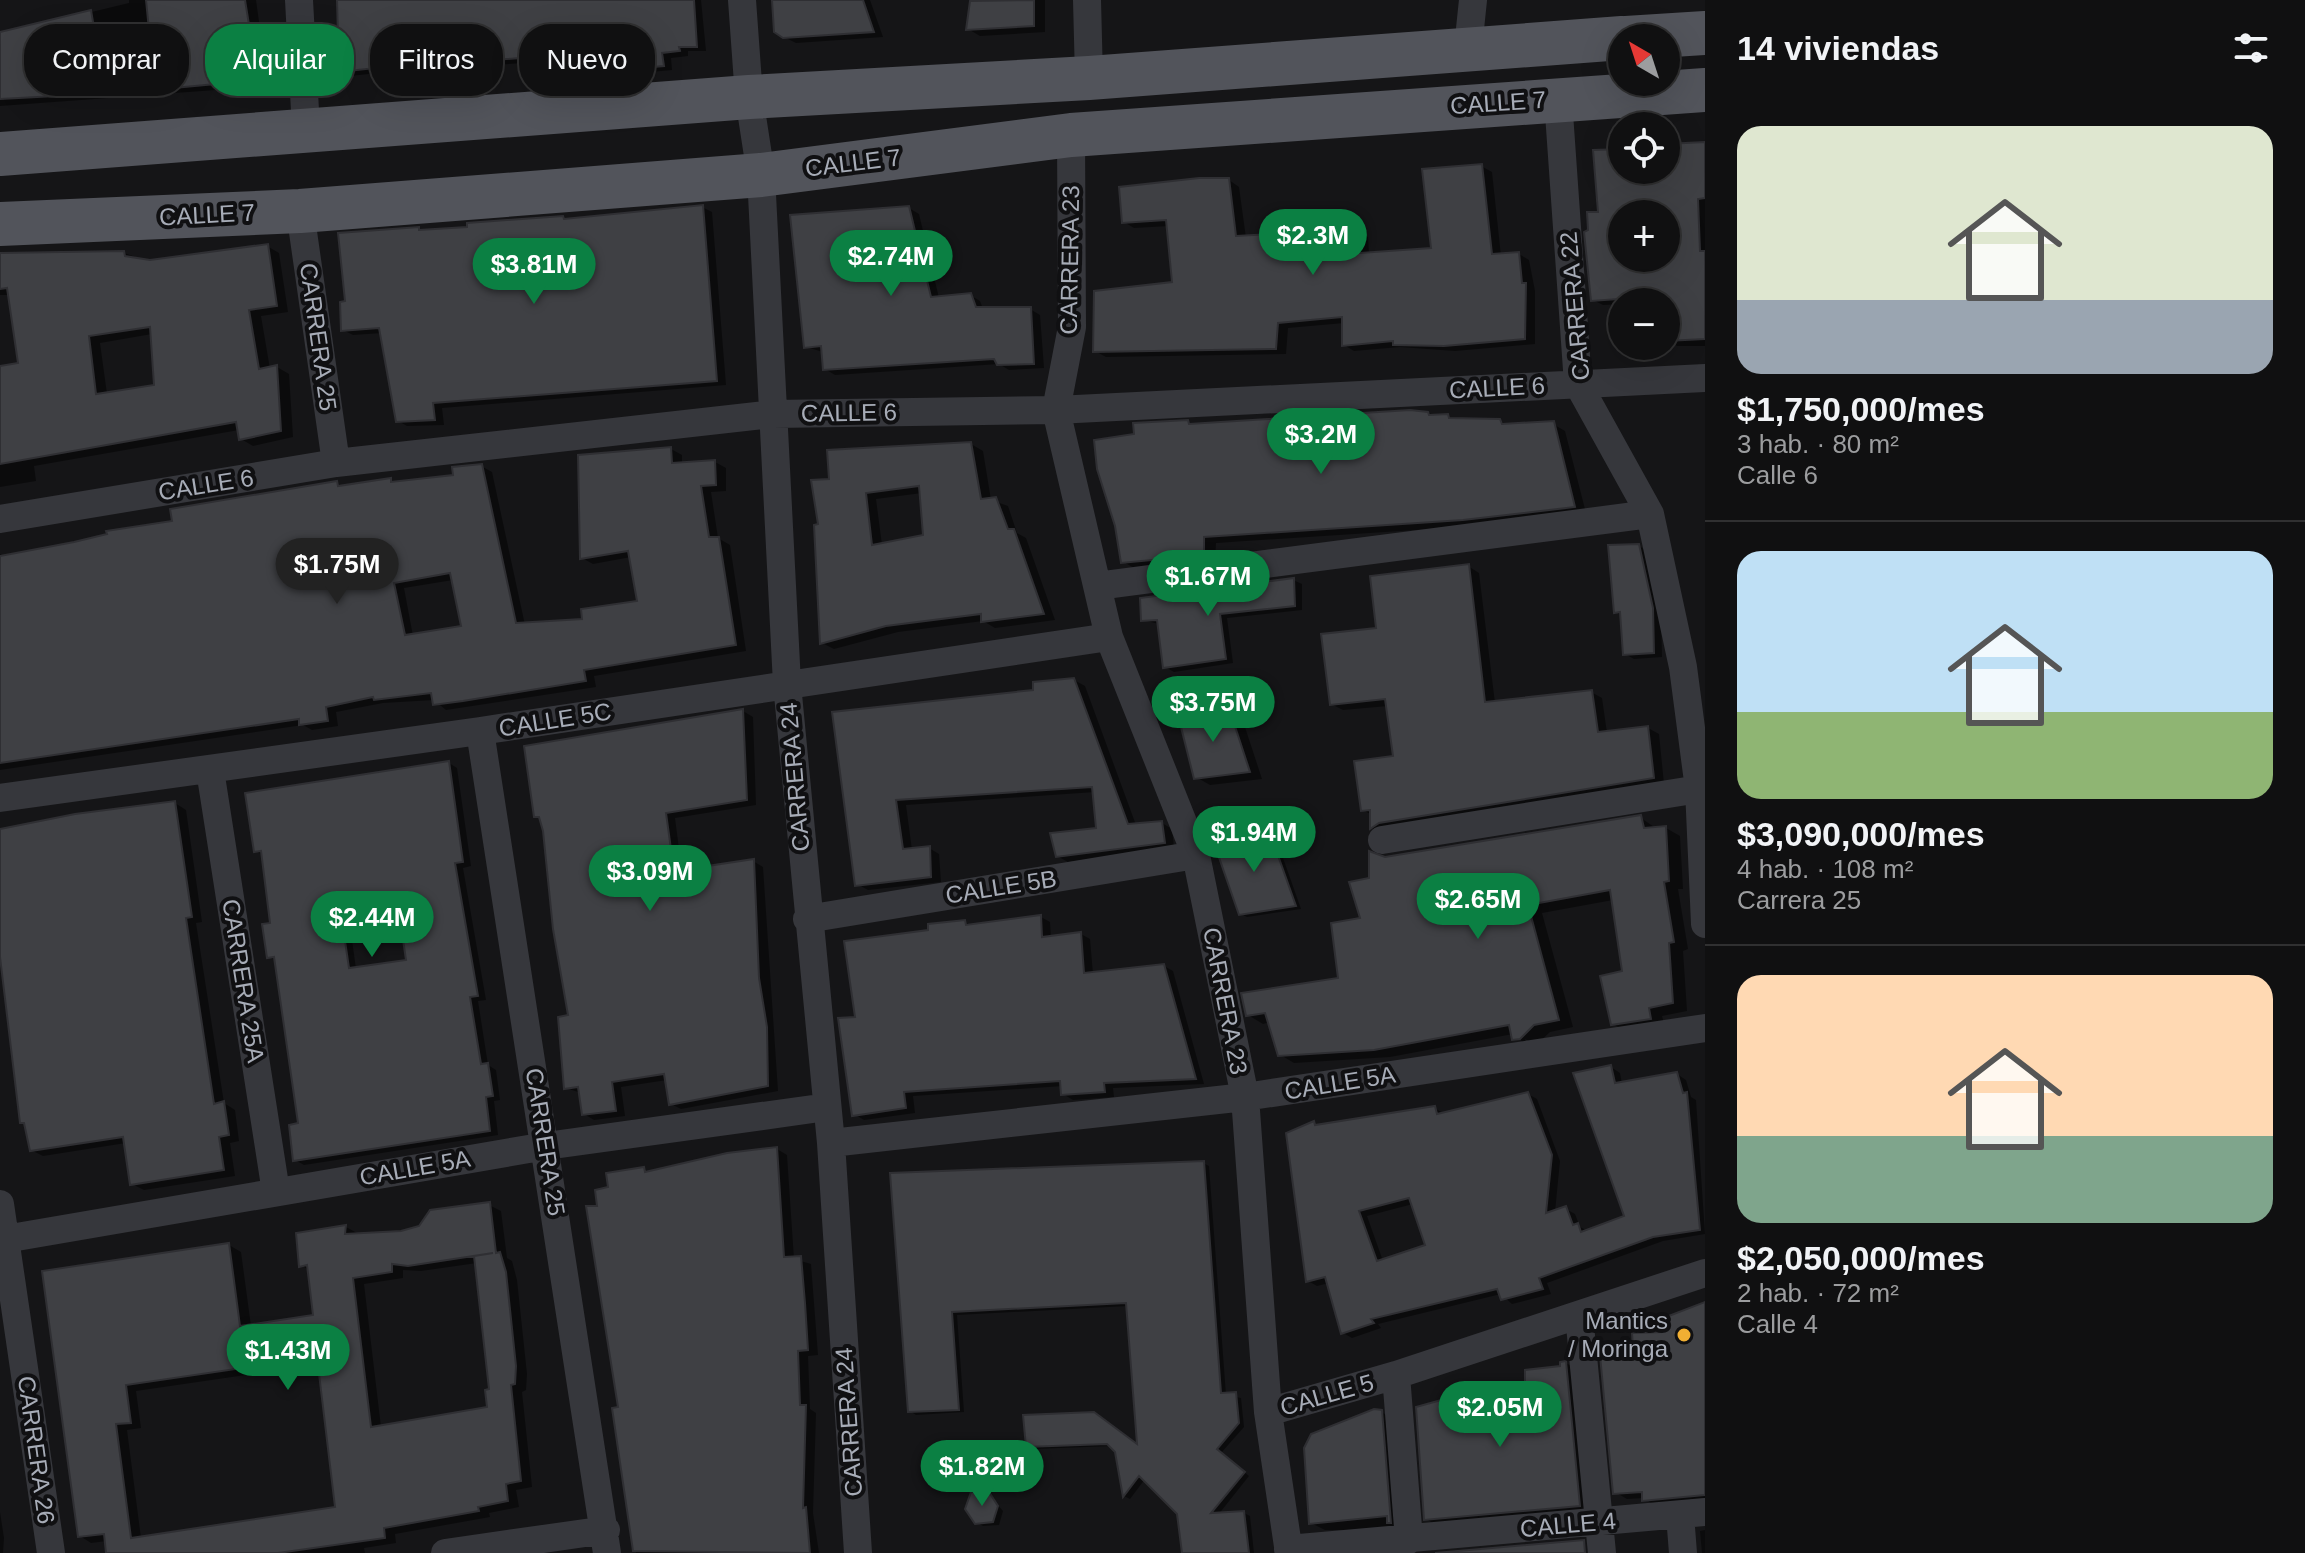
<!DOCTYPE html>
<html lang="es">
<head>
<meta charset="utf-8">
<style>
	:root { --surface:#101011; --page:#19191a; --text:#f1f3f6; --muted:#9c9d9f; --line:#303031; --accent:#0b8043 }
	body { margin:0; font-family:Helvetica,sans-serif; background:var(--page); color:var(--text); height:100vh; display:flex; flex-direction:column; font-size:30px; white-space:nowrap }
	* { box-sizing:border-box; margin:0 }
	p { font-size:26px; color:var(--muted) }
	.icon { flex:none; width:44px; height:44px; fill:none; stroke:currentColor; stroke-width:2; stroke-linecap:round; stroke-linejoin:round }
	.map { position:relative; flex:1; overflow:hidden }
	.sheet { display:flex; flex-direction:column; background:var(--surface); width:600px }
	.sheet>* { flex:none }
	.top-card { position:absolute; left:24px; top:24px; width:760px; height:72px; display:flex; gap:16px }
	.needle { width:52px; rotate:321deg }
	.fabs { position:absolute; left:1608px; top:24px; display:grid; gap:16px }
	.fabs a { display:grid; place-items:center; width:72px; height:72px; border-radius:50%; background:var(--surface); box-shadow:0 8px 32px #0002,0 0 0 2px var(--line); font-size:40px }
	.price { position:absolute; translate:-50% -68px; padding:0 18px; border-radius:28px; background:var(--accent); color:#fff; font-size:26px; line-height:52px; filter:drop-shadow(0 2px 4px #0008) }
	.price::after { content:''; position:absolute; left:50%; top:48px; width:24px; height:18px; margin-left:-12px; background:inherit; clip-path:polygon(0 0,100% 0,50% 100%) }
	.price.active { background:#222; color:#fff }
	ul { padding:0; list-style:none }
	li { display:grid; align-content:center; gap:16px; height:424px; padding:0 32px }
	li+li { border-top:2px solid var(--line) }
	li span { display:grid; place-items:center; height:248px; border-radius:24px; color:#555 }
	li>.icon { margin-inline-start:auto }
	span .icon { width:144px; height:144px; fill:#fffc; stroke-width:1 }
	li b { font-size:34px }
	h2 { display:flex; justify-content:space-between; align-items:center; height:96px; padding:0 32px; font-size:34px }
	.chip { padding:0 28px; border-radius:32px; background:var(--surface); box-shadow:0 8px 32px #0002,0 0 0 2px var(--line); font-size:28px; line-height:72px }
	.chip.active { background:var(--accent); color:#fff }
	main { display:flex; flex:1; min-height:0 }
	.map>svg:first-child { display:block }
	.shadow { fill:#0007; fill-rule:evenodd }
	.building { fill:#3f4044; stroke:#2f2f33; stroke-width:2; fill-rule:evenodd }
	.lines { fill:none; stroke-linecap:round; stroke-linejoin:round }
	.street { stroke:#36373c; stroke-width:28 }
	.primary { stroke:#52545b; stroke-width:44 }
	.poi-dot { fill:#f1af33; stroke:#101012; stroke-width:3 }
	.labels { text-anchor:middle; stroke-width:8; stroke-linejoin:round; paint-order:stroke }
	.street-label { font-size:24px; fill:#a7acb7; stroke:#101012 }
	.poi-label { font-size:24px; fill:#a7acb7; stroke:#101012; text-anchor:end }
</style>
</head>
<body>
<main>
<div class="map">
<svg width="1705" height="1553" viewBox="0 0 1705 1553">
	<rect width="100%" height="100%" fill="#151517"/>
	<path class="shadow" d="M129 0H256L268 86 0 106V34L129 3Z
		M339 0H701L706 51H688V56L671 58 672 70 651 72 627 73 617 68V57L479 66 480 83 434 84 425 79 424 68 350 76 341 70Z
		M774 0H870L883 37 796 43 784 37Z
		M972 0H1045V32L980 36 968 29Z
		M1705 144V346H1677L1667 340 1666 302 1603 305 1593 300 1600 214 1622 150V170H1666V147ZM1622 214H1666V258H1622Z
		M1481 166 1492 172 1501 256 1519 254 1529 260 1535 291V344L1455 351 1400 347 1354 351 1344 345V323L1288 328 1286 354 1106 357 1095 351 1175 284 1169 226 1134 228 1124 222 1229 180 1239 187 1246 238 1358 231 1368 237 1369 254 1433 250Z
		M702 207 712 212 726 385 442 408 444 425 407 426 398 421 382 333 353 335 343 330 347 303 419 229 423 232Z
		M909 208 919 214 939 298 970 295 980 301 983 309H1030L1040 315 1044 368 1009 370 999 364 835 375 825 369 823 352 806 347Z
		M267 246 279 253 288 312 261 316 270 369 277 367 289 374 293 437 253 446 241 439 239 430 34 466 36 481 0 487V368L20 365 10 295H0V255L124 253 150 262ZM152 334 156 386 107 394 100 343Z
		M1428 413 1455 420 1500 421 1509 426 1553 424 1565 431 1586 513 1477 526 1216 543 1215 561 1134 568 1122 561 1136 436 1188 423 1193 426Z
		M971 444 983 451 991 500 1008 506 1017 533 1026 538 1055 620 995 628 983 621 898 632 834 649 822 643 820 526 831 481ZM922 493 925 537 882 545 876 499Z
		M671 449 682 455V464L715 462 726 468V491L711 492 718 538 730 545 746 651 594 676 596 687 446 710 434 700 383 703 336 712 338 726 312 730 303 725 0 770V554L5 557 174 522 336 483 344 487 390 480 396 483 455 476 481 466 492 472 525 625 584 620 639 603 631 557 593 564 582 558ZM453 580 463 627 413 636 404 588Z
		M1639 546 1647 551 1661 614 1662 657 1634 659 1625 654 1622 615 1616 612Z
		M1468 566 1479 573 1495 703 1591 692 1602 698 1607 733 1648 728 1659 734 1664 784 1382 834 1372 828V815L1363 810 1395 758 1388 706 1343 710 1331 704 1378 630Z
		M1293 580 1302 584V610L1227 618 1233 663 1174 672 1165 667 1159 624 1143 620Z
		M1074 680 1085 686 1136 825 1162 823 1172 829 1174 848 1068 862 1057 856 1098 830 1095 792 906 805 912 850 929 848 939 854 941 882 868 890 857 884 834 714 1036 692Z
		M1229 710 1242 718 1262 779 1210 785 1196 777Z
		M743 711 753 717 756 805 675 818 682 872 753 861 763 867 778 1091 681 1109 671 1104 667 1080 621 1087 625 1116 594 1120 584 1114 581 1093 566 1088 571 1017 541 819 536 816Z
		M449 763 457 768 471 866 463 868 486 1000 478 1001 488 1065 496 1070 500 1100 494 1101 498 1135 304 1165 295 1160 301 1125 277 961 269 957 272 925 264 856 256 851ZM401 910 408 962 356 969 349 918Z
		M175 803 186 810 202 922 196 923 224 1103 235 1110 239 1141 230 1143 235 1176 144 1190 132 1184 126 1143 43 1156 31 1150 27 1124 22 1122 0 944V831Z
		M1641 818 1657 829 1666 828 1680 836 1683 889H1678L1688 949 1683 951 1687 1011 1662 1016 1665 1027 1628 1032 1613 1024 1624 972 1613 900 1542 913 1573 1027 1550 1032 1536 1045 1525 1039 1529 1047 1513 1034 1390 1057 1294 1063 1279 1054 1270 1022 1263 1024 1248 1015 1340 979 1362 920 1371 880 1384 859Z
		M1269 835 1276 838 1301 909 1247 917 1241 914Z
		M1041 917 1050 922 1051 938 1081 934 1090 939 1093 974 1164 966 1173 971 1204 1084 1113 1088 1114 1097 1073 1100 1063 1094V1086L913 1096 915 1113 864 1120 854 1114 857 1018 930 932 965 922 972 926Z
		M1611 1067 1620 1073 1622 1084 1677 1074 1686 1080 1691 1097 1696 1100 1705 1234 1663 1241 1547 1283 1551 1294 1512 1304 1501 1294 1378 1324 1381 1328 1352 1338 1343 1333 1329 1283 1317 1286 1308 1281 1313 1123 1319 1127 1434 1108 1445 1114 1528 1094 1537 1099 1560 1161 1555 1212 1566 1209 1575 1214 1580 1227 1586 1230 1626 1217ZM1413 1204 1427 1246 1383 1261 1367 1216Z
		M777 1149 787 1155 794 1259 811 1264 818 1355 808 1356 810 1409 816 1413 813 1513 819 1553H636L614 1409 620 1408 600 1208 610 1189 644 1169 650 1173Z
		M1203 1163 1209 1166 1226 1395 1241 1398 1244 1427 1221 1453 1249 1476 1218 1515 1244 1513 1250 1516 1254 1553H1184L1179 1513 1145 1479 1130 1499 1124 1496 1117 1451 1112 1446 1034 1449 1028 1446 1025 1417 1139 1447 1128 1306 957 1315 964 1412 916 1415 910 1411 892 1175Z
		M489 1205 501 1211 507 1258 512 1261 517 1280 527 1374 526 1390 522 1392 532 1487 516 1490 519 1507 489 1513 490 1517 395 1534 396 1543 364 1548 365 1553H108L107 1541 91 1543 80 1536 44 1273 229 1245 241 1252 251 1326 315 1316 309 1270 301 1265 346 1227 357 1233H402ZM477 1263 492 1391 489 1409 381 1427 364 1284 403 1278V1270L421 1271ZM320 1364 337 1509 141 1538 127 1430 141 1428 136 1391Z
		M1705 1304V1501L1655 1506 1644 1498 1627 1499 1615 1492 1635 1349Z
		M1566 1363 1580 1371 1593 1513 1440 1527 1426 1519 1527 1385Z
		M1381 1412 1395 1420 1403 1530H1325L1311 1523Z
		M988 1494 1003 1511 999 1525 983 1526 976 1522Z
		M0 1512 4 1538 3 1553H0Z
		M1705 1530V1553H1702L1700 1531Z"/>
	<path class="building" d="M146 0H245L258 80 131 92 0 99V32L91 10 95 34 149 30Z
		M337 0H694L697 47H679L680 51 662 53 664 66 640 68 616 69 614 52H595L470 62 471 79 423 80 422 63 339 72Z
		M772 0H863L874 32 783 38 774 32Z
		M1034 0V26L966 30 970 1Z
		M1705 142V198L1698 199 1700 251H1705V339L1666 341V302H1662L1661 296 1591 301 1584 232 1588 230 1587 212H1598L1593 150 1622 149V170H1666V144ZM1622 214H1666V258H1622Z
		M1482 164 1492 254 1519 252 1522 283H1526L1525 339 1444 346 1393 345V341L1342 346V317L1278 323 1276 349 1093 352 1094 291 1172 282 1166 220 1122 223 1119 187 1199 178H1229L1236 236 1358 229 1360 253 1431 248 1422 169Z
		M703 205 717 381 433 403 435 420 396 422 379 328 341 331 340 302 345 301 338 233 419 227V230L467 227V223L563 216 564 219Z
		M909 206 931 297 971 293 976 307H1031L1034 364 997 365 994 359 823 370 821 346 804 348 790 215Z
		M268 244 277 306 249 310 259 369 277 365 281 431 239 440 236 422 0 464V366L18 363 7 288 0 289V253L124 251 125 256 150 260ZM150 327 154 385 96 394 89 336Z
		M1410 410 1428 412 1429 415 1448 414 1449 418 1500 419 1502 424 1554 421 1575 507 1463 520 1204 537V555L1121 563 1115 526 1097 469 1094 440 1134 434 1133 423 1188 420 1189 424Z
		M971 442 981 499 996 497 1008 529H1014L1044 614 981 622V614L886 626 820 644 814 525 818 524 811 480 829 479 827 450ZM919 486 923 535 872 545 866 493Z
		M671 447 672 463 715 460 716 485 701 486 709 537H719L736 645 584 670 586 681 463 701 433 705 431 693 374 700 373 697 326 707 328 721 299 725V719L0 763V556L74 542 107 534 106 531 172 521 170 509 337 481 338 486 391 478V482L453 475 452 467 482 464 516 623 582 619 581 609 637 601 628 551 580 559 578 455ZM450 573 461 626 405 635 394 583Z
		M1639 544 1653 608 1654 653 1623 655 1620 612 1614 613 1608 545Z
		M1469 564 1485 702 1592 690 1598 732 1648 726 1654 778 1379 823 1370 829V810L1361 811 1354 761 1393 756 1385 699 1330 705 1321 634 1376 628 1370 576Z
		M1294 578 1295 606 1220 614 1226 659 1163 668 1157 620 1141 621 1140 598Z
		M1074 678 1128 824 1162 821 1165 843 1056 857 1050 833 1096 828 1092 787 896 800 903 849 930 846 931 877 855 886 832 712 1033 690V682Z
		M1229 708 1250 772 1194 779 1178 715Z
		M743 709 747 800 666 813 674 871 754 859 759 978 767 1027 768 1086 669 1105 664 1074 612 1082 616 1111 582 1115 578 1087 564 1089 558 1017 568 1015 553 929 543 831 539 817H534L524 746Z
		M449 761 463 862 455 863 478 996 470 997 481 1064 488 1063 493 1096 486 1097 490 1131 293 1161 289 1125 298 1123 274 957 267 958 262 924 270 923 261 851 254 852 245 793ZM398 905 406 960 349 968 341 914Z
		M175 801 192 917 186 918 214 1104 224 1101 229 1135 219 1137 224 1170 130 1185 123 1137 30 1151 24 1123H20L0 957V829L75 814Z
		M1641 815 1644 828 1666 826 1669 881 1664 882 1674 942 1669 943 1673 1003 1649 1008 1651 1019 1611 1025 1600 976 1622 971 1610 890 1528 905 1559 1020 1534 1025 1520 1039 1512 1040 1509 1025 1374 1050 1278 1056 1265 1013 1246 1016 1241 993 1338 978 1331 923 1360 918 1349 882 1369 878V851L1385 857Z
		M1270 833 1296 906 1239 915 1213 840Z
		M1041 915 1042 937 1081 932 1084 973 1164 964 1196 1079 1104 1083 1105 1092 1061 1095 1060 1081 904 1092 906 1108 852 1116 838 1018 855 1017 844 941 928 930V924L965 920 966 925Z
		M1611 1065 1615 1083 1677 1072 1683 1093 1687 1092 1700 1230 1653 1237 1539 1278 1543 1289 1501 1300 1497 1289 1371 1319 1374 1323 1341 1334 1325 1277 1306 1282 1286 1133 1314 1121 1315 1125 1435 1106 1437 1114 1528 1092 1552 1155 1546 1213 1566 1206 1573 1225 1578 1223 1581 1232 1624 1216 1573 1073ZM1409 1198 1425 1245 1377 1261 1359 1211Z
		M777 1147 784 1257 801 1256 805 1303 808 1350 798 1351 800 1405H806L803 1508 806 1507 810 1553 633 1551 612 1408 618 1407 586 1206H597L595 1190 608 1187 606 1173 644 1167 645 1172 727 1153Z
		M1204 1161 1221 1393 1236 1392 1239 1423 1217 1449 1245 1472 1211 1513 1244 1511 1249 1553H1182L1177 1514 1139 1476 1123 1497 1115 1452 1107 1444 1026 1447 1023 1415 1094 1412 1137 1444 1126 1303 952 1312 959 1410 908 1412 890 1173Z
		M490 1202 496 1253 500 1252 506 1272 516 1366 515 1384 511 1385 521 1481 506 1484 508 1501 478 1507 479 1511 384 1528 385 1538 278 1553H106L104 1534 78 1537 42 1271 229 1243 240 1326 313 1315 307 1265 299 1267 296 1233 346 1225 345 1234 401 1231 419 1226 430 1210ZM493 1253 474 1256 489 1389 485 1390 487 1407 371 1427 353 1278 392 1272V1264L408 1266ZM317 1357 335 1507 131 1538 116 1424 131 1423 126 1385Z
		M1705 1302V1495L1642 1501V1492L1613 1494 1600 1355 1606 1354V1350L1633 1347 1632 1333 1662 1332 1661 1319Z
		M1566 1361 1580 1506 1424 1520 1416 1407 1481 1389 1480 1386 1525 1383V1370L1560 1366V1362Z
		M1374 1409 1382 1410 1391 1523H1387V1516L1309 1524 1304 1448 1311 1434Z
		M971 1492H989L998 1506 993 1522 975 1524 965 1509Z
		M1584 1540 1585 1553H1435Z"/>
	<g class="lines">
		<path class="street" d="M299 0 306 129
			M742 0 749 97 761 175 787 684 831 1143 858 1553
			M1087 0 1089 78
			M1468 48 1473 0
			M1558 99 1578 384 1650 514 1683 667 1699 789 1705 924
			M1071 135 1072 327 1056 410 1109 637 1196 855 1245 1097 1268 1412 1289 1553
			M300 211 336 463
			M0 519 336 463 773 414 1056 410 1705 378
			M1097 586 1650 514
			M480 731 607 1553
			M210 770 276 1192
			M0 798 480 731 1109 637
			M1382 840 1699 789
			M807 919 1196 855
			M831 1143 1245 1097 1705 1028
			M0 1204 51 1553
			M5 1239 546 1146 827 1107
			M1579 1315 1602 1553
			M1396 1375 1409 1540
			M1268 1412 1396 1375 1705 1273
			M1680 1515 1683 1553
			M1288 1549 1705 1512
			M445 1553 606 1530"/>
		<path class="primary" d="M1626 38 1705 33
			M0 154 749 97 1089 78 1622 38
			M0 224 300 211 761 175 1071 135 1705 90"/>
	</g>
	<circle class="poi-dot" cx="1684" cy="1335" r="8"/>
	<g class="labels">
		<g class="street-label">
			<text transform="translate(1498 103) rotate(-4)" y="8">CALLE 7</text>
			<text transform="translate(853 163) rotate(-7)" y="8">CALLE 7</text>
			<text transform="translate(207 215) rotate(-3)" y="8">CALLE 7</text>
			<text transform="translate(1070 260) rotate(-89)" y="8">CARRERA 23</text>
			<text transform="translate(1575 306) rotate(-95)" y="8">CARRERA 22</text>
			<text transform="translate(318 337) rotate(82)" y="8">CARRERA 25</text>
			<text transform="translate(1497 388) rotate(-3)" y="8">CALLE 6</text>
			<text transform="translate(849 413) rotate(-1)" y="8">CALLE 6</text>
			<text transform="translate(206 485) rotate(-9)" y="8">CALLE 6</text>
			<text transform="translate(555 720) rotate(-9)" y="8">CALLE 5C</text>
			<text transform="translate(795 777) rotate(-95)" y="8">CARRERA 24</text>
			<text transform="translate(1001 887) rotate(-9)" y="8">CALLE 5B</text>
			<text transform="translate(243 981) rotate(81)" y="8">CARRERA 25A</text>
			<text transform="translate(1225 1001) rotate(79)" y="8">CARRERA 23</text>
			<text transform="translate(1340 1083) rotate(-9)" y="8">CALLE 5A</text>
			<text transform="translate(545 1142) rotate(81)" y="8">CARRERA 25</text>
			<text transform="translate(415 1168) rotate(-10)" y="8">CALLE 5A</text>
			<text transform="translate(1327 1395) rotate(-16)" y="8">CALLE 5</text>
			<text transform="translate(849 1422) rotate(-94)" y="8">CARRERA 24</text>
			<text transform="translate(36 1450) rotate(82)" y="8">CARRERA 26</text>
			<text transform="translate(1568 1525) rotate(-5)" y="8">CALLE 4</text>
		</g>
		<g class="poi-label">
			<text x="1668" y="1329">Mantics<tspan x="1668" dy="28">/ Moringa</tspan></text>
		</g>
	</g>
</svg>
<div class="fabs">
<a><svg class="needle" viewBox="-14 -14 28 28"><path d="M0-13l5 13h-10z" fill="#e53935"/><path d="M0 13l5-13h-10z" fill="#9c9d9f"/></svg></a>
<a><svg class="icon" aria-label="locate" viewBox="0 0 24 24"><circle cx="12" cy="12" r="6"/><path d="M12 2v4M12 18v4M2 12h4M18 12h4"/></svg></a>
<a>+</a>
<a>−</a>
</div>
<b class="price" style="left:1313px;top:277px">$2.3M</b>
<b class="price" style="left:891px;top:298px">$2.74M</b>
<b class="price" style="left:534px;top:306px">$3.81M</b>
<b class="price" style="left:1321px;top:476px">$3.2M</b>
<b class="price active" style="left:337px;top:606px">$1.75M</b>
<b class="price" style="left:1208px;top:618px">$1.67M</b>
<b class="price" style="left:1213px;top:744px">$3.75M</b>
<b class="price" style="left:1254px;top:874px">$1.94M</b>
<b class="price" style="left:650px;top:913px">$3.09M</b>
<b class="price" style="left:1478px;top:941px">$2.65M</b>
<b class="price" style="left:372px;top:959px">$2.44M</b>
<b class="price" style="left:288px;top:1392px">$1.43M</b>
<b class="price" style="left:1500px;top:1449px">$2.05M</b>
<b class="price" style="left:982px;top:1508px">$1.82M</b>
<div class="top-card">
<a class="chip">Comprar</a>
<a class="chip active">Alquilar</a>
<a class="chip">Filtros</a>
<a class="chip">Nuevo</a>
</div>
</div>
<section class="sheet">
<h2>14 viviendas<svg class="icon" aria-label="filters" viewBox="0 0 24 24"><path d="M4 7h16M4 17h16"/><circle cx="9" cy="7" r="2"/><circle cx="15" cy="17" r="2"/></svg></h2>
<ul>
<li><span style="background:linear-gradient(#dfe7d0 70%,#9aa5b1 0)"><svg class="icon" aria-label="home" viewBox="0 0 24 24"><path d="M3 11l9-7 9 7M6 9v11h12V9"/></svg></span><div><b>$1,750,000/mes</b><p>3 hab. · 80 m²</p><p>Calle 6</p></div></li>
<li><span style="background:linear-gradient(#bfe0f5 65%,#8fb573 0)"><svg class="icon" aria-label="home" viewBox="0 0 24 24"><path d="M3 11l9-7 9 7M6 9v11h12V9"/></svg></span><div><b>$3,090,000/mes</b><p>4 hab. · 108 m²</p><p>Carrera 25</p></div></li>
<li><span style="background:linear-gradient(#ffd9b3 65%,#7fa58c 0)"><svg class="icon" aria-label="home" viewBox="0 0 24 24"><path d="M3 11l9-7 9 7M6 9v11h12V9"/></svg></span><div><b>$2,050,000/mes</b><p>2 hab. · 72 m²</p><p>Calle 4</p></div></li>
</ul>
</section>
</main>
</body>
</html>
